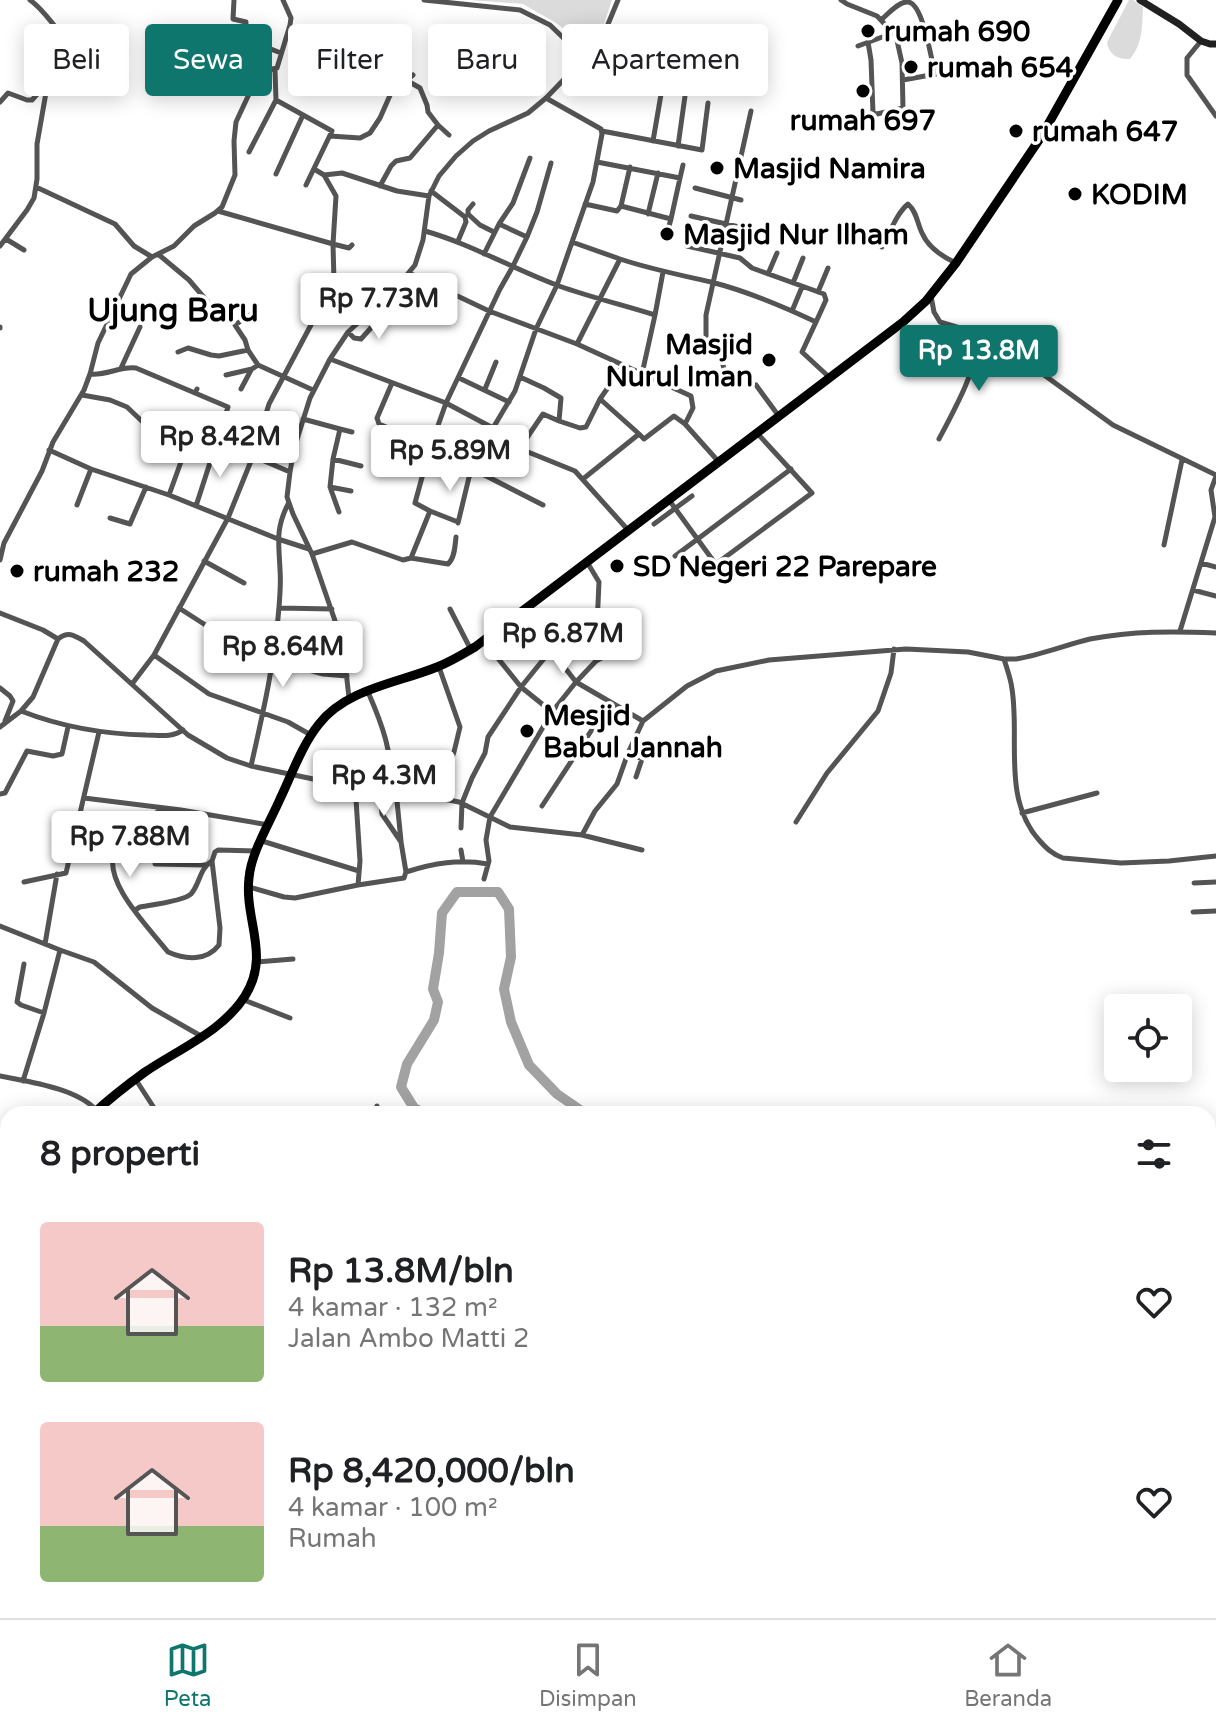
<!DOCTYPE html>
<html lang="id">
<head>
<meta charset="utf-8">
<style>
	:root { --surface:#fff; --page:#f2f2f2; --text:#202124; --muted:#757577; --line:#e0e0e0; --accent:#0f766e }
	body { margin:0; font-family:"Varela Round",sans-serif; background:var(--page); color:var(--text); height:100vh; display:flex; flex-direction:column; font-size:30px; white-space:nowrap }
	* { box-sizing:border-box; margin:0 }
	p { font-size:26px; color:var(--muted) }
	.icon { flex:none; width:44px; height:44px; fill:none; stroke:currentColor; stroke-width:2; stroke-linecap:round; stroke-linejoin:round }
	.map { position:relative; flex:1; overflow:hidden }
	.details { position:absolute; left:0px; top:1106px; width:1216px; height:512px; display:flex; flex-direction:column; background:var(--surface); border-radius:24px 24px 0 0; box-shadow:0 4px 20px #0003 }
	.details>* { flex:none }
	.guide { position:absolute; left:24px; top:24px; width:800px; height:72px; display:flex; gap:16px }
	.tools { position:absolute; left:1104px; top:994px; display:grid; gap:16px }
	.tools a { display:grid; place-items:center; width:88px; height:88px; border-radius:8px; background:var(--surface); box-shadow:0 4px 20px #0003; font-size:40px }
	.price { position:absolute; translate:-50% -68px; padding:0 18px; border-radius:8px; background:#fff; color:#222; font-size:26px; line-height:52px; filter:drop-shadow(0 2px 4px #0008) }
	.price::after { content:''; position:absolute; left:50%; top:48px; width:24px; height:18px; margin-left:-12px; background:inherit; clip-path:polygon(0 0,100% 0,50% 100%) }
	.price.current { background:var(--accent); color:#fff }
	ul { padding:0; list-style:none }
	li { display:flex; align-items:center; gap:24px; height:200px; padding:0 40px }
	li span { display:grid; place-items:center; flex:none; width:224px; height:160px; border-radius:8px; color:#555 }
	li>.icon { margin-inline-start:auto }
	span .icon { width:96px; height:96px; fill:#fffc; stroke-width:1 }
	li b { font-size:34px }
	h2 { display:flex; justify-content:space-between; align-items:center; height:96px; padding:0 40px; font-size:34px }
	.chip { padding:0 28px; border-radius:8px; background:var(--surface); box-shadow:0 4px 20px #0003; font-size:28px; line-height:72px }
	.chip.current { background:var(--accent); color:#fff }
	.dock { display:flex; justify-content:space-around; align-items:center; height:112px; border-top:2px solid var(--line); background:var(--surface); font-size:22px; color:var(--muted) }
	.dock a { display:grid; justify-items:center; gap:4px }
	.dock .current { color:var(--accent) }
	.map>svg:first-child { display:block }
	.green { fill:#dbdbdb }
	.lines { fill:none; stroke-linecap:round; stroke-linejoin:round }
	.river { stroke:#a2a2a2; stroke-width:10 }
	.street { stroke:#545454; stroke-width:5 }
	.secondary { stroke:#212121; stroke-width:7 }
	.highway { stroke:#000; stroke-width:9 }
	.poi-dot { fill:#000; stroke:#fff; stroke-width:3 }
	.labels { text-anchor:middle; stroke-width:7; stroke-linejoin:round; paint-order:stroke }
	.poi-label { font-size:28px; font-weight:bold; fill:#000; stroke:#fff; text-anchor:start }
	.quarter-label { font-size:32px; font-weight:bold; fill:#000; stroke:#fff }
</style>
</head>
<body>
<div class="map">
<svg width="1216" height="1618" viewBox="0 0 1216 1618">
	<rect width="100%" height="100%" fill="#fff"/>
	<path class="green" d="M470 0H612L604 24 588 47 556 23 523 4Z
		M1129 0H1133L1143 7C1142 27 1143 43 1130 59 1118 60 1108 54 1107 42Z"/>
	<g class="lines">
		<path class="river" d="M426 1114 414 1108 401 1087 407 1064 434 1020 438 1002 433 989 439 953 442 913 457 892H498L509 909 511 957 504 989 511 1022 529 1065 557 1094 586 1114
			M1208 1238 1216 1235
			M67 1610 69 1618"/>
		<path class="street" d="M234 0 233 19 246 22 245 39 281 53
			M424 0 520 10 550 25 584 58
			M841 0 847 4 877 16 896 36 902 63 903 108 877 114 873 113 871 60 868 42
			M881 20C888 14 899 1 908 2 923 3 931 59 935 73
			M1201 41 1187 58V75L1216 116
			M858 46 893 33
			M645 71 685 83
			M903 80 947 72
			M276 100 332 131 306 185
			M0 102 8 93 27 100H32L48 82
			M438 125 449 135
			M602 131 702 150 708 103
			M330 136 360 138 370 133 380 118 391 93 413 75
			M653 141 664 77
			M678 146 685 96
			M249 152 276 100 275 70
			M597 162 680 178 671 219
			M276 174 303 115
			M324 175 342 173 397 191 429 196
			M680 178 683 165
			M380 186 391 166 396 161 410 158 438 125 428 112 427 105 420 88 406 80
			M36 187 115 224 134 246 152 257
			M695 188 741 200
			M431 191 465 217 466 222 458 241
			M473 204 468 210V214L480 225 494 232
			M585 204 617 211 621 206 671 219 669 226
			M621 206 630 167
			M218 211 333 244 349 248 352 245
			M648 214 658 173
			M691 216 748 229
			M425 231C471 244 513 269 559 286 590 297 623 305 655 315L663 272
			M527 237 499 224 513 203 530 158
			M6 239 24 250
			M572 242 620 259 577 344
			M0 246 27 210 34 198 37 179V144L48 81 67 47C64 35 40 7 30 0
			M687 246 740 258 752 268 824 294 826 300 816 322
			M882 247C890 233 896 214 908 204 917 212 917 223 922 233 928 247 943 257 956 263
			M158 254 189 280 207 301
			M484 254 499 224
			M620 259C650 269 680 275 711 282 747 291 782 306 816 322L802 352 829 377
			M409 273 489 311 577 344 691 396 693 408 685 424
			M768 274 777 253
			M793 283 803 258
			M818 292 828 268
			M931 296 934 312 940 322 993 338 1113 425 1216 475
			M792 311 802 287
			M0 327V328
			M348 332 354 338 361 339 378 320 371 309
			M248 350 245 340 235 325 251 314
			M178 352 188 348 211 355 219 356 248 350 258 365
			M330 359 446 403 493 428 471 469 458 523
			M121 368 140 327
			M725 373 721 357 706 348V315L751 111
			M90 374C106 376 120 366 136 368L195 393
			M642 374 655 315
			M226 375 252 369 258 365 313 390
			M520 377 544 388 561 398 559 421 580 428 586 427 600 399 623 366
			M459 378 509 402
			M392 383 377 418 379 424 412 438 543 505
			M756 385 778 415
			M241 389 251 370
			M485 389 496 362
			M82 395 110 400 127 407 147 426 167 434 217 443 253 456 290 472
			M600 399 638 433
			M303 419 340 429 333 459 330 487 339 512
			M493 428 515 391 536 329 557 285 593 182 602 134 601 129 546 98
			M340 429 352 432
			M490 432 528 452 575 471 628 530
			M939 439C957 405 975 372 981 334
			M520 448 543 414 559 421
			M49 450 91 469 169 495 278 539 309 549
			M333 459 361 466
			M381 472V425
			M583 479 639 434 644 439 674 416 685 424 718 461
			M330 487 351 491
			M169 495 182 459
			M669 500 720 570
			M77 505 91 469
			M196 506 228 407 195 393 197 389
			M430 511 458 522
			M110 518 130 524 146 487
			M654 524 692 496
			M1164 545 1182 460
			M312 554 352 542 403 560 411 558 448 564C455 558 455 545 456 537
			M675 556 791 469
			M411 558 430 511 415 503 430 448 446 403 500 289 513 266 527 237 537 212 551 163
			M0 560 4 543 42 471 53 442 84 390 90 374 98 343 131 274 152 257 174 246 194 226 215 213 222 207 235 175 234 141 236 122 257 77 263 71 277 68 290 25 291 18 283 0
			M204 561 244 583
			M587 562 599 582 597 626
			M1201 563 1216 567
			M716 564 812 493 757 433
			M1193 590 1216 596
			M179 608 249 653 323 674 347 676
			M279 608 332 609
			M450 609 470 648
			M0 613 43 630 58 639
			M521 613 551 650
			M1180 631 1215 517 1211 490 1216 476
			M484 641 521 687 552 712 490 817 486 840 489 861 484 879
			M617 649 596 661 576 682 643 721
			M154 655 209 694 288 722 311 735
			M1004 659C1007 669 1011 679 1012 689 1020 739 1002 798 1039 840 1046 848 1052 854 1063 858L1121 863 1169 861 1216 856
			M132 684 154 655 228 518 253 456 269 404 312 323 330 298 334 281 333 244 336 196 324 175 314 169
			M0 688 10 696 13 701 5 721
			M368 692C383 726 392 752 392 790
			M349 698 343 644 312 554 293 514 287 497 290 472 294 449 310 398 330 359 348 332 396 288 415 265 423 240 429 196 439 176 456 156 473 141 489 131 528 113 546 98 601 41 618 0
			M21 711C62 727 102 734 146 735 158 735 172 738 183 730
			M0 727 21 711 33 697 58 639C68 631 74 635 84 641L188 735 227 758 251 766 318 780 379 787 459 802 510 827 582 835 595 811 617 784 628 753 643 721 687 686 716 671 769 660 906 649 968 652 1004 659H1016C1041 655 1065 645 1090 639 1134 631 1171 631 1216 633
			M628 753 642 759 636 777
			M251 766C263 713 275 661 279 607 280 595 281 582 280 570 279 543 275 530 288 504
			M355 784 360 861 358 885
			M396 791 401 841
			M0 794 5 793 27 751 53 756 62 754 68 727
			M84 798 181 810 269 825
			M437 798 454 752 460 727 439 667
			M542 806 610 702
			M162 808C152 817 121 840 116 850 99 879 151 930 168 952 186 960 207 961 219 945L220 928 212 861
			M1022 813 1097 793
			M796 822 827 773 878 711 891 673 894 649
			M461 828 462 803 472 778 485 753 488 737 521 687 551 650 576 682 552 712
			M582 835 642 850
			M262 841 359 871
			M461 850 463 862
			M155 864 205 865
			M406 872C434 863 459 859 488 864
			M24 882 66 873 99 732
			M1194 883 1216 882
			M249 887 284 897 295 898 358 885 404 878 406 872 401 842 382 814 379 787
			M135 910 140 907C151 905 184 901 191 894 200 884 199 869 212 861L215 852 218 850 257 851
			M1193 912 1216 911
			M0 926 60 950 44 1013 23 1081
			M45 944 57 874
			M60 950 94 962 152 1008 201 1036
			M257 962 293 959
			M24 964 17 1002 21 1005 44 1013
			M244 1000 290 1018
			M0 1076C29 1082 76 1088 96 1110
			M136 1080 158 1114
			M377 1106 381 1114
			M0 1321 8 1328
			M1215 1433 1211 1355 1213 1350H1216
			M1208 1463H1216
			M0 1531 8 1535
			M45 1610 49 1612
			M139 1610 152 1618
			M656 1610 677 1618
			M14 1618 18 1610
			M210 1618V1610
			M391 1618 393 1610
			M528 1618 529 1610
			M683 1618 684 1610
			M709 1618 710 1610
			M734 1618 735 1610
			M772 1618 774 1610
			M846 1618 847 1610
			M1100 1618 1102 1610"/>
		<path class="secondary" d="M1140 0 1179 24 1201 41 1210 44H1216
			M0 1190 8 1174
			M0 1203 8 1189
			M1208 1571 1216 1569"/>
		<path class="highway" d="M93 1114C109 1099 127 1085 145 1072 179 1049 223 1031 245 996 271 955 244 920 249 878 251 853 270 822 280 799 292 774 302 745 319 724 346 689 398 683 437 667 450 662 463 654 475 647L903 322 926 301 956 263 1041 137 1118 0
			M0 1163 8 1164"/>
	</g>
	<g class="poi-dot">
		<circle cx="868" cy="31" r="8"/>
		<circle cx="911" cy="67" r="8"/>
		<circle cx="863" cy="91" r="8"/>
		<circle cx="1016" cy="131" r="8"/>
		<circle cx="717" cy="168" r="8"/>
		<circle cx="1075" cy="194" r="8"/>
		<circle cx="667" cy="234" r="8"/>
		<circle cx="769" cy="360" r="8"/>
		<circle cx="617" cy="566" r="8"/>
		<circle cx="17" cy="571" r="8"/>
		<circle cx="527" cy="731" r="8"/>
	</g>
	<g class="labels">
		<g class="poi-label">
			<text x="884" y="41">rumah 690</text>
			<text x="927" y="77">rumah 654</text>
			<text x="863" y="130" text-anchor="middle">rumah 697</text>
			<text x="1032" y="141">rumah 647</text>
			<text x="733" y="178">Masjid Namira</text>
			<text x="1091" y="204">KODIM</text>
			<text x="683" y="244">Masjid Nur Ilham</text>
			<text x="753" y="354" text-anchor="end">Masjid<tspan x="753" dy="32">Nurul Iman</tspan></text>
			<text x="633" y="576">SD Negeri 22 Parepare</text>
			<text x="33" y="581">rumah 232</text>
			<text x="543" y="725">Mesjid<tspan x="543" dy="32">Babul Jannah</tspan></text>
		</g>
		<g class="quarter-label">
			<text x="173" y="321">Ujung Baru</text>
		</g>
	</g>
</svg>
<div class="tools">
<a><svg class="icon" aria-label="locate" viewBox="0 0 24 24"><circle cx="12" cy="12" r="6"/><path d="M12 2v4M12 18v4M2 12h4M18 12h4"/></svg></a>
</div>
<b class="price" style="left:379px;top:341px">Rp 7.73M</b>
<b class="price current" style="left:979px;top:393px">Rp 13.8M</b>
<b class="price" style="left:220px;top:479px">Rp 8.42M</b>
<b class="price" style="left:450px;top:493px">Rp 5.89M</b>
<b class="price" style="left:563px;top:676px">Rp 6.87M</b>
<b class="price" style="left:283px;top:689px">Rp 8.64M</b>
<b class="price" style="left:384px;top:818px">Rp 4.3M</b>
<b class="price" style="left:130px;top:879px">Rp 7.88M</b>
<div class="guide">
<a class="chip">Beli</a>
<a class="chip current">Sewa</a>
<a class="chip">Filter</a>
<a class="chip">Baru</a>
<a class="chip">Apartemen</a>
</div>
<section class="details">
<h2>8 properti<svg class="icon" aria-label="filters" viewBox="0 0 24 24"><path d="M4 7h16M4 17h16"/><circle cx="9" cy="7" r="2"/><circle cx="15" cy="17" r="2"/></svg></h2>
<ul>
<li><span style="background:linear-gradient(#f6c9c9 65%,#8fb573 0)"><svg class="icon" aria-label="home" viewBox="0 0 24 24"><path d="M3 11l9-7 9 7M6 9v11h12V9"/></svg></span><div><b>Rp 13.8M/bln</b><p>4 kamar · 132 m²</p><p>Jalan Ambo Matti 2</p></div><svg class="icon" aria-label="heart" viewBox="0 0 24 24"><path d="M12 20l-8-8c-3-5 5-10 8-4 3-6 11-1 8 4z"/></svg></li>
<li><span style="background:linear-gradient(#f6c9c9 65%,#8fb573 0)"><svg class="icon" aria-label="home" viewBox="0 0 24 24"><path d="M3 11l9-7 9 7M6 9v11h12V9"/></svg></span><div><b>Rp 8,420,000/bln</b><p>4 kamar · 100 m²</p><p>Rumah</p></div><svg class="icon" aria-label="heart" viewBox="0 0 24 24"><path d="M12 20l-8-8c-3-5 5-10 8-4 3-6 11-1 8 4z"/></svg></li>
</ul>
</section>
</div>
<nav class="dock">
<a class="current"><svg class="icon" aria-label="map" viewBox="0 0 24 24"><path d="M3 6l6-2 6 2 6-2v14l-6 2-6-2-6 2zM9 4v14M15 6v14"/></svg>Peta</a>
<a><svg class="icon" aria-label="saved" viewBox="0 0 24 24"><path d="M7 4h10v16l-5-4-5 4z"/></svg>Disimpan</a>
<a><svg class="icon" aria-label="home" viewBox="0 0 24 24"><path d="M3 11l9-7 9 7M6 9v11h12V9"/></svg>Beranda</a>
</nav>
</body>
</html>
